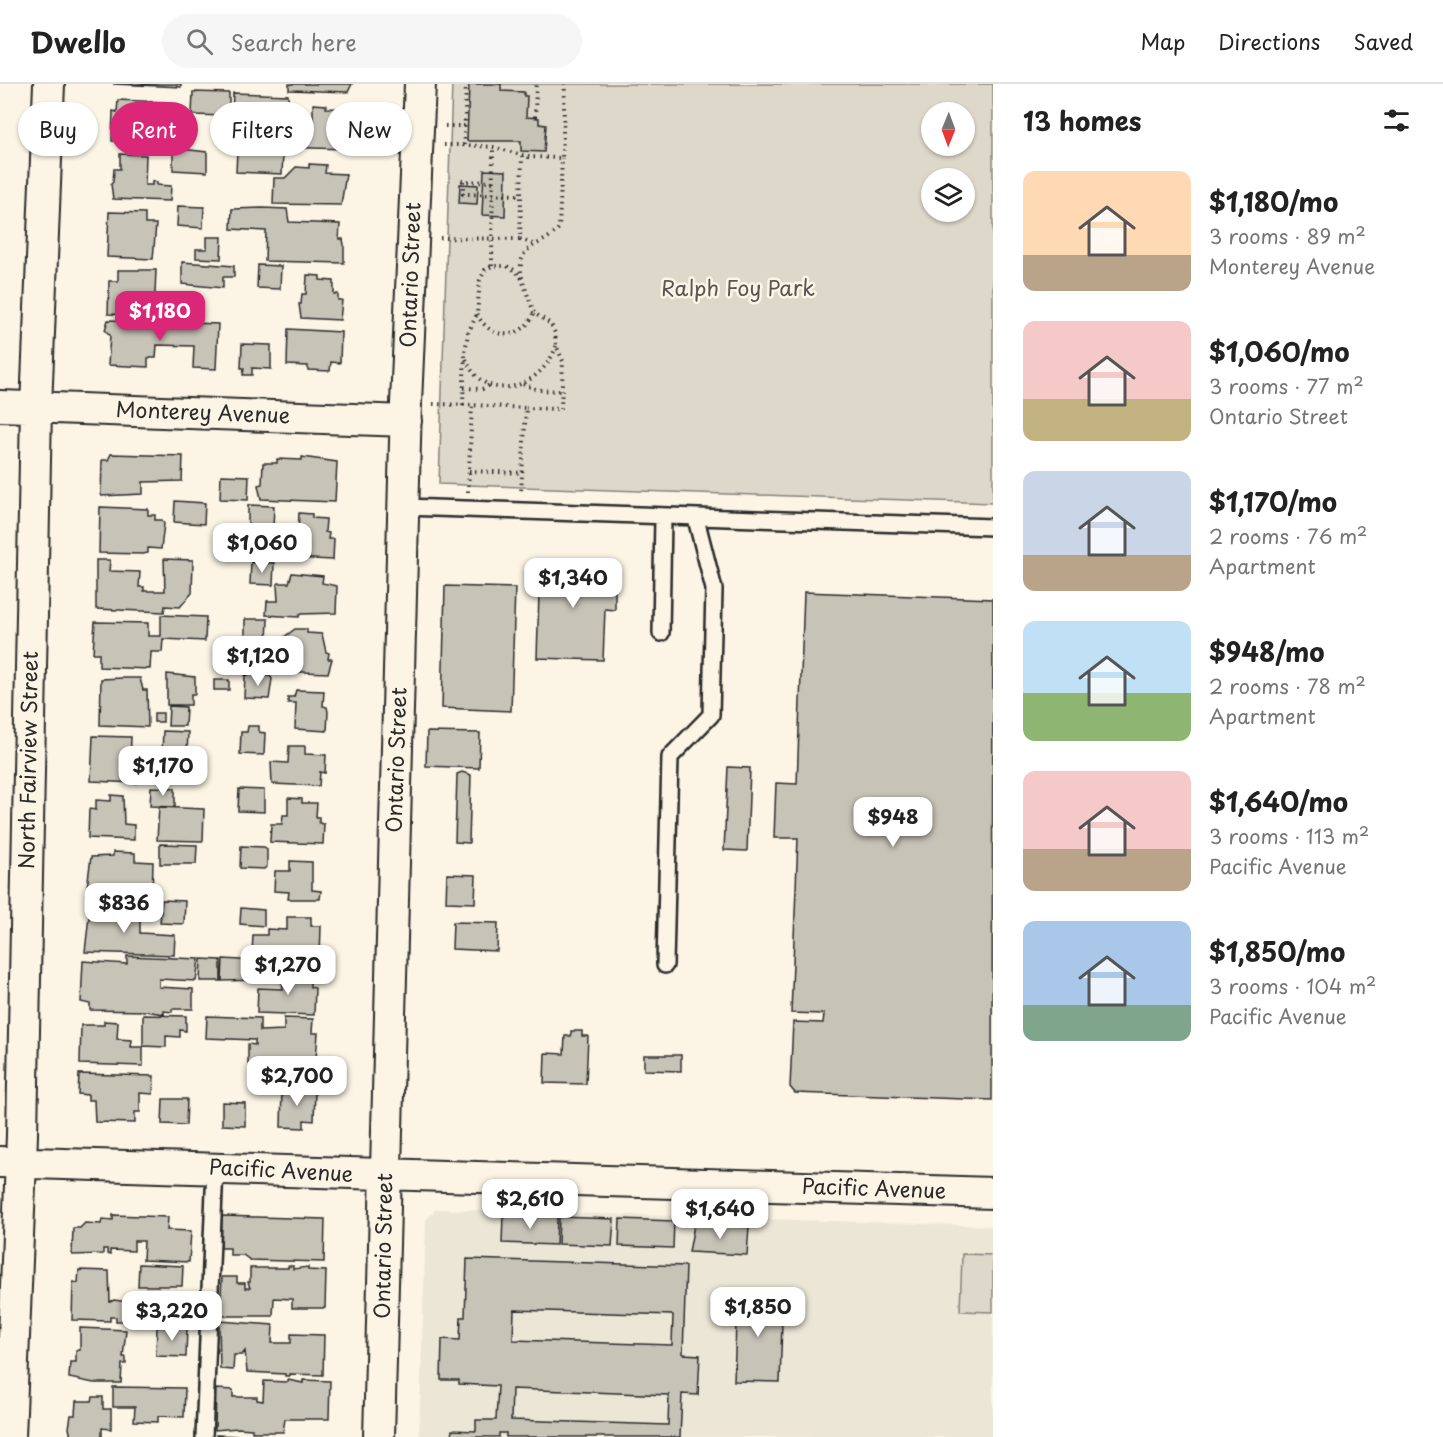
<!DOCTYPE html>
<html lang="en">
<head>
<meta charset="utf-8">
<style>
	:root { --surface:#fff; --page:#f6f6f6; --text:#222; --muted:#767676; --line:#e0e0e0; --accent:#db2777 }
	body { margin:0; font-family:"Playpen Sans",sans-serif; background:var(--page); color:var(--text); height:100vh; display:flex; flex-direction:column; font-size:22px; white-space:nowrap }
	* { box-sizing:border-box; margin:0 }
	p { font-size:20px; color:var(--muted) }
	.icon { flex:none; width:33px; height:33px; fill:none; stroke:currentColor; stroke-width:2; stroke-linecap:round; stroke-linejoin:round }
	.map { position:relative; flex:1; overflow:hidden }
	.drawer { display:flex; flex-direction:column; background:var(--surface); width:450px }
	.drawer>* { flex:none }
	.top-card { position:absolute; left:18px; top:18px; width:570px; height:54px; display:flex; gap:12px }
	.needle { width:39px; rotate:181deg }
	.controls { position:absolute; left:921px; top:18px; display:grid; gap:12px }
	.controls a { display:grid; place-items:center; width:54px; height:54px; border-radius:50%; background:var(--surface); box-shadow:0 2px 4px #0004; font-size:30px }
	.price { position:absolute; translate:-50% -51px; padding:0 14px; border-radius:12px; background:#fff; color:#222; font-size:20px; line-height:39px; filter:drop-shadow(0 2px 3px #0008) }
	.price::after { content:''; position:absolute; left:50%; top:36px; width:18px; height:14px; margin-left:-9px; background:inherit; clip-path:polygon(0 0,100% 0,50% 100%) }
	.price.on { background:var(--accent); color:#fff }
	ul { padding:0; list-style:none }
	li { display:flex; align-items:center; gap:18px; height:150px; padding:0 30px }
	li span { display:grid; place-items:center; flex:none; width:168px; height:120px; border-radius:12px; color:#555 }
	li>.icon { margin-inline-start:auto }
	span .icon { width:72px; height:72px; fill:#fffc; stroke-width:1 }
	li b { font-size:26px }
	h2 { display:flex; justify-content:space-between; align-items:center; height:72px; padding:0 30px; font-size:26px }
	.tag { padding:0 21px; border-radius:27px; background:var(--surface); box-shadow:0 2px 4px #0004; font-size:21px; line-height:54px }
	.tag.on { background:var(--accent); color:#fff }
	header { display:flex; align-items:center; gap:36px; box-sizing:border-box; height:84px; padding:0 30px; background:var(--surface); border-bottom:2px solid var(--line) }
	header strong { font-size:28px }
	nav { display:flex; gap:33px; margin-inline-start:auto; font-size:21px }
	.search { width:420px; height:54px; background:var(--page); display:flex; align-items:center; gap:15px; box-sizing:border-box; padding:0 21px; border-radius:33px; color:var(--muted); font-size:22px }
	main { display:flex; flex:1; min-height:0 }
	.map>svg:first-child { display:block }
	.built { fill:#ece6d7 }
	.green { fill:#ded8ca; stroke:#84827a; stroke-width:1.5; fill-rule:evenodd }
	.building { fill:#c8c3b7; stroke:#2b2b2b; stroke-width:1.5; fill-rule:evenodd }
	.lines { fill:none; stroke-linecap:round; stroke-linejoin:round }
	.service-casing { stroke:#2b2b2b; stroke-width:20 }
	.minor-casing { stroke:#2b2b2b; stroke-width:34 }
	.path { stroke:#2b2b2b; stroke-width:4; stroke-dasharray:1.5 4.5; stroke-linecap:butt }
	.service { stroke:#fcf5e5; stroke-width:15 }
	.minor { stroke:#fcf5e5; stroke-width:30 }
	.labels { text-anchor:middle; stroke-width:5; stroke-linejoin:round; paint-order:stroke }
	.street-label { font-size:21px; fill:#2b2b2b; stroke:#fcf5e5 }
	.park-label { font-size:21px; fill:#585653; stroke:#fcf5e5 }
</style>
</head>
<body>
<header>
<strong>Dwello</strong>
<div class="search"><svg class="icon" aria-label="search" viewBox="0 0 24 24"><circle cx="10" cy="10" r="6"/><path d="M15 15l6 6"/></svg>Search here</div>
<nav><a>Map</a><a>Directions</a><a>Saved</a></nav>
</header>
<main>
<div class="map">
<svg width="993" height="1353" viewBox="0 0 993 1353">
	<rect width="100%" height="100%" fill="#fcf5e5"/>
	<filter id="ink" filterUnits="userSpaceOnUse"><feTurbulence type="fractalNoise" baseFrequency=".0167" numOctaves="2"/><feDisplacementMap in="SourceGraphic" scale="12" xChannelSelector="R" yChannelSelector="G"/><feConvolveMatrix kernelMatrix="1 2 1 2 8 2 1 2 1" color-interpolation-filters="sRGB"/></filter>
	<g filter="url(#ink)">
		<path class="built" d="M436 1125 993 1142V1353H419L426 1136Z"/>
		<path class="green" d="M452 0H993V419L439 400ZM932 28H964V62H932ZM932 94H964V128H932Z
			M962 1170 993 1171V1228L960 1227Z"/>
		<path class="building" d="M113 0H181V3Z
			M289 0H352L348 8 289 6Z
			M469 0H501V7L524 8V12H527L526 33 539 34V40L546 41 544 68 521 67V57H467Z
			M193 8 229 9V32L192 31Z
			M233 9 288 11 289 30 287 33 232 31Z
			M118 16 164 18 163 26 188 28 186 60 112 57 113 27 117 28Z
			M313 20 326 21V24L349 25 347 65 276 63V41L313 39Z
			M173 64 207 68V88L173 86Z
			M237 67 283 69 282 90 236 88Z
			M120 70 146 71 145 101H152V97L157 98V101L171 102 170 117 113 115 111 100 113 98 114 85H120Z
			M309 80 326 81 325 89 346 90 341 121 273 120 274 94H285L296 83 309 84Z
			M484 86 506 87 505 132 482 131Z
			M460 100 478 101 477 120 459 119Z
			M178 122 204 123 203 144 177 142Z
			M262 124 287 125 289 138 340 140 339 155H343L344 161V179L265 177 266 147 231 145 232 125Z
			M109 128 145 129V140H156L153 175 107 173Z
			M207 153H222L221 175 196 174V165H207Z
			M182 178 234 182V193H223V204L182 200Z
			M258 181 281 182 280 205 257 204Z
			M118 186H156L154 232 108 230 109 197H118Z
			M307 191 320 192V196L334 197V210H338V216H342L340 236 301 234 299 220H301L302 210H306Z
			M108 236 218 240 216 285 193 284 194 262 157 261 156 274H148V283L108 281 110 251 105 246Z
			M288 245 341 248 340 279 331 278 330 287 308 286V282L287 281Z
			M242 260 271 261V285L252 284V291H243L244 284H241Z
			M111 370 183 372 182 397 143 398V410L101 412 102 376H108Z
			M302 373 337 378 335 418 261 415 258 401 262 400 263 379H277V375L302 376Z
			M221 391 249 392 248 416 220 415Z
			M175 417 205 419 204 440 174 438Z
			M248 421 274 422 273 443 265 445V442H248Z
			M100 423 148 425V431H155V436H162L164 440 161 465 148 464V469L143 470 99 469Z
			M299 429 312 430V434L326 435 325 448 329 449 328 455H334L333 476 292 474 290 460 292 449H298Z
			M164 475 193 476 192 509 180 523 165 522 164 528 96 525V476H110L109 487 140 488 139 503H144V507H165Z
			M540 477 609 478 608 503H615V526L605 525 603 576 537 574Z
			M251 478 274 479 273 501 250 500Z
			M292 489 323 492 322 499 337 502 336 529 300 530 299 533 266 531 267 517H278L277 501 279 499H289Z
			M445 502 515 504 511 627 442 624Z
			M804 508 993 515 992 1016 795 1009 790 1003 793 938 823 939 824 930 791 929 798 754H774L776 699 797 700Z
			M161 531 206 533 205 557 163 555 162 568H151L150 585 99 583V569H93L95 538 148 539V552H161Z
			M245 535H268L267 558 245 557Z
			M295 545H307V549L322 550 326 568 329 569 328 575H332L328 589 251 586V566L254 563H268V556H280Z
			M167 590 195 593V610H191V621H167Z
			M245 591 270 592 272 595 269 615 244 614Z
			M123 594H140L143 606H147L148 643 100 641 101 595Z
			M214 596H229V606H214Z
			M296 606 324 607 323 622 327 623 328 628 327 647 295 645 296 619H288V613H294Z
			M169 622 186 623 185 642H168Z
			M154 629H163V638H154Z
			M248 642H259V648L265 649 264 671 240 670 241 648H247Z
			M163 647 188 648 187 670 162 669Z
			M427 648 480 649 479 684 426 682Z
			M93 652 131 653 130 683 138 684 137 699 91 697Z
			M289 662H305V670L326 671 325 689 320 688 319 702 272 700 271 678 288 679Z
			M728 683 750 684 747 767 724 766Z
			M462 688 471 691 469 759 455 758 457 690Z
			M151 703 175 704V723L150 722Z
			M239 705 264 706V728L238 727Z
			M111 711 123 712 124 740 134 741V756L88 754 89 725 96 726V716L111 717Z
			M288 714 302 715V719H317L316 733H319V739L324 740 323 760 270 758 271 740H282L283 731H288Z
			M159 723 204 725 203 757 157 756Z
			M160 760 197 761 196 780H160Z
			M241 762 264 763 267 765V782L264 785 240 784Z
			M113 768 135 769V777L153 778 152 813 86 811 91 773 113 772Z
			M290 777 312 778V806L321 807 320 815H288L289 808 274 807 275 787H290Z
			M447 790 476 791 475 819 446 818Z
			M162 816 185 817 184 840 160 839Z
			M96 823 140 824V849L175 851 174 871 85 868 89 832 95 833Z
			M241 824 264 826V842L240 840Z
			M287 833H311V842H321L320 873 252 871 253 851H267V845L287 846Z
			M453 838 498 839 497 867 452 865Z
			M127 872 199 875 196 897 159 895V903L193 905V925H172V928L164 927V930L145 927 90 926V920L81 918 83 877 127 880Z
			M201 875 221 876V897H200Z
			M223 875 258 877 261 879 260 896 222 897Z
			M283 886H296V891H310V903L315 904 314 931 257 929 258 904 283 905 281 888Z
			M143 931 186 932V947L180 946V953L166 952V963L143 962Z
			M207 932 260 934V947L284 946V934L313 935 312 949H318L315 987H254L255 980H248V960L255 961V956L206 954Z
			M104 937 118 938 117 955 132 956 131 963H143V982L80 980 81 941H104Z
			M571 947H582V952H588L586 1000 544 999 545 969 564 970 565 952H571Z
			M644 971H681V987L644 986Z
			M79 990 154 992 153 1010 140 1009V1028H135V1039L95 1038 94 1016H88V1011L78 1010Z
			M282 1004 315 1005 314 1037 304 1036V1044L281 1043Z
			M163 1015H187L186 1041 162 1040Z
			M222 1018 245 1019V1042L222 1041Z
			M113 1131 168 1133 167 1146 191 1147 189 1178 143 1176 144 1157H134V1167L110 1166V1171L107 1170V1165H103V1170L72 1171 73 1144H80L85 1139 101 1140 102 1135 113 1136Z
			M222 1132 325 1135 324 1178 250 1176 243 1171H230V1164H221Z
			M503 1132 557 1133 556 1161 502 1159Z
			M559 1133 614 1135 612 1162 558 1160Z
			M620 1135 674 1137 673 1164 619 1162Z
			M694 1141 749 1143 747 1171 689 1168Z
			M467 1175 686 1182 683 1270 700 1271 698 1311 682 1310 680 1353H506V1349H499V1353H451L452 1346 476 1347V1336H496L498 1302 459 1300V1296H441L442 1255 460 1256 461 1233H465ZM514 1226 673 1231 672 1261 513 1256ZM512 1305 669 1311 668 1341 511 1336Z
			M139 1180 183 1182 182 1202H138Z
			M288 1182H293V1185L308 1183V1186L326 1187 325 1224H292V1215L274 1214 273 1232H220L222 1193H237V1199H245V1204H250L248 1198H250V1184H288Z
			M79 1186 109 1187 110 1218 114 1216 128 1218V1237H116V1233H110V1237L72 1236 73 1198 78 1199Z
			M737 1209 783 1210 780 1298 734 1297Z
			M219 1237 273 1241 272 1259H291V1250L324 1251 323 1291 290 1290V1292H285V1290L247 1288 245 1267 242 1271H234L233 1286 220 1285Z
			M157 1243H187L186 1273 156 1272Z
			M80 1244 126 1246 123 1273H126V1280H122L121 1299H94L69 1294 70 1278H76V1266H80Z
			M288 1296 303 1299V1296L330 1297 329 1335H285L283 1348H252V1345L238 1344 215 1346 216 1305 233 1306V1313H257V1316L263 1317 264 1297 288 1298Z
			M113 1303 185 1304 184 1333 158 1332V1338L134 1337 135 1323H113Z
			M93 1313H103V1325H111V1345L102 1344V1353H71L69 1344 71 1331H75L76 1317H92Z
			M216 1351 238 1352V1353H216Z"/>
		<g class="lines">
			<defs>
				<path id="service" d="M404 423 993 443
					M661 549 663 433
					M665 881 670 673 711 631 714 505 696 435
					M204 1353 215 1083"/>
				<path id="minor" d="M0 322 406 337
					M0 1078 993 1109
					M10 1353 22 1051 36 324 49 0
					M379 1353 406 319 420 0"/>
			</defs>
			<use href="#service" class="service-casing"/>
			<use href="#minor" class="minor-casing"/>
			<path class="path" d="M466 0 464 61 493 63 529 73 562 74 565 0
				M535 33 536 0
				M445 42H465
				M444 61H464
				M493 98 463 97V110L521 111
				M440 154 520 155 522 72
				M520 155 533 160
				M492 182 493 63
				M522 194C515 157 542 165 559 144L562 74
				M477 230C490 257 523 257 534 229
				M466 275C485 324 543 303 556 262
				M523 300 538 306 562 307
				M464 304 482 305 492 300
				M433 320 472 321
				M463 321 465 268 468 249 477 230 480 196 485 186 492 182H507L516 187 522 195 534 229 551 240 555 249 556 261 563 277 561 325 526 324
				M469 387 523 389
				M468 408 472 321 526 324 521 409"/>
			<use href="#service" class="service"/>
			<use href="#minor" class="minor"/>
		</g>
	</g>
	<g class="labels">
		<g class="street-label">
			<text transform="translate(411 191) rotate(-88)" y="7">Ontario Street</text>
			<text transform="translate(203 329) rotate(2)" y="7">Monterey Avenue</text>
			<text transform="translate(29 676) rotate(-89)" y="7">North Fairview Street</text>
			<text transform="translate(397 676) rotate(-88)" y="7">Ontario Street</text>
			<text transform="translate(281 1087) rotate(3)" y="7">Pacific Avenue</text>
			<text transform="translate(874 1105) rotate(2)" y="7">Pacific Avenue</text>
			<text transform="translate(384 1162) rotate(-89)" y="7">Ontario Street</text>
		</g>
		<g class="park-label">
			<text x="738" y="212">Ralph Foy Park</text>
		</g>
	</g>
</svg>
<div class="controls">
<a><svg class="needle" viewBox="-14 -14 28 28"><path d="M0-13l5 13h-10z" fill="#e53935"/><path d="M0 13l5-13h-10z" fill="#767676"/></svg></a>
<a><svg class="icon" aria-label="layers" viewBox="0 0 24 24"><path d="M12 4l9 5-9 5-9-5zM3 14l9 5 9-5"/></svg></a>
</div>
<b class="price on" style="left:160px;top:258px">$1,180</b>
<b class="price" style="left:262px;top:490px">$1,060</b>
<b class="price" style="left:573px;top:525px">$1,340</b>
<b class="price" style="left:258px;top:603px">$1,120</b>
<b class="price" style="left:163px;top:713px">$1,170</b>
<b class="price" style="left:893px;top:764px">$948</b>
<b class="price" style="left:124px;top:850px">$836</b>
<b class="price" style="left:288px;top:912px">$1,270</b>
<b class="price" style="left:297px;top:1023px">$2,700</b>
<b class="price" style="left:530px;top:1146px">$2,610</b>
<b class="price" style="left:720px;top:1156px">$1,640</b>
<b class="price" style="left:758px;top:1254px">$1,850</b>
<b class="price" style="left:172px;top:1258px">$3,220</b>
<div class="top-card">
<a class="tag">Buy</a>
<a class="tag on">Rent</a>
<a class="tag">Filters</a>
<a class="tag">New</a>
</div>
</div>
<section class="drawer">
<h2>13 homes<svg class="icon" aria-label="filters" viewBox="0 0 24 24"><path d="M4 7h16M4 17h16"/><circle cx="9" cy="7" r="2"/><circle cx="15" cy="17" r="2"/></svg></h2>
<ul>
<li><span style="background:linear-gradient(#ffd9b3 70%,#b9a48a 0)"><svg class="icon" aria-label="home" viewBox="0 0 24 24"><path d="M3 11l9-7 9 7M6 9v11h12V9"/></svg></span><div><b>$1,180/mo</b><p>3 rooms · 89 m²</p><p>Monterey Avenue</p></div></li>
<li><span style="background:linear-gradient(#f6c9c9 65%,#c2b280 0)"><svg class="icon" aria-label="home" viewBox="0 0 24 24"><path d="M3 11l9-7 9 7M6 9v11h12V9"/></svg></span><div><b>$1,060/mo</b><p>3 rooms · 77 m²</p><p>Ontario Street</p></div></li>
<li><span style="background:linear-gradient(#c9d6e8 70%,#b9a48a 0)"><svg class="icon" aria-label="home" viewBox="0 0 24 24"><path d="M3 11l9-7 9 7M6 9v11h12V9"/></svg></span><div><b>$1,170/mo</b><p>2 rooms · 76 m²</p><p>Apartment</p></div></li>
<li><span style="background:linear-gradient(#bfe0f5 60%,#8fb573 0)"><svg class="icon" aria-label="home" viewBox="0 0 24 24"><path d="M3 11l9-7 9 7M6 9v11h12V9"/></svg></span><div><b>$948/mo</b><p>2 rooms · 78 m²</p><p>Apartment</p></div></li>
<li><span style="background:linear-gradient(#f6c9c9 65%,#b9a48a 0)"><svg class="icon" aria-label="home" viewBox="0 0 24 24"><path d="M3 11l9-7 9 7M6 9v11h12V9"/></svg></span><div><b>$1,640/mo</b><p>3 rooms · 113 m²</p><p>Pacific Avenue</p></div></li>
<li><span style="background:linear-gradient(#a9c7e8 70%,#7fa58c 0)"><svg class="icon" aria-label="home" viewBox="0 0 24 24"><path d="M3 11l9-7 9 7M6 9v11h12V9"/></svg></span><div><b>$1,850/mo</b><p>3 rooms · 104 m²</p><p>Pacific Avenue</p></div></li>
</ul>
</section>
</main>
</body>
</html>
